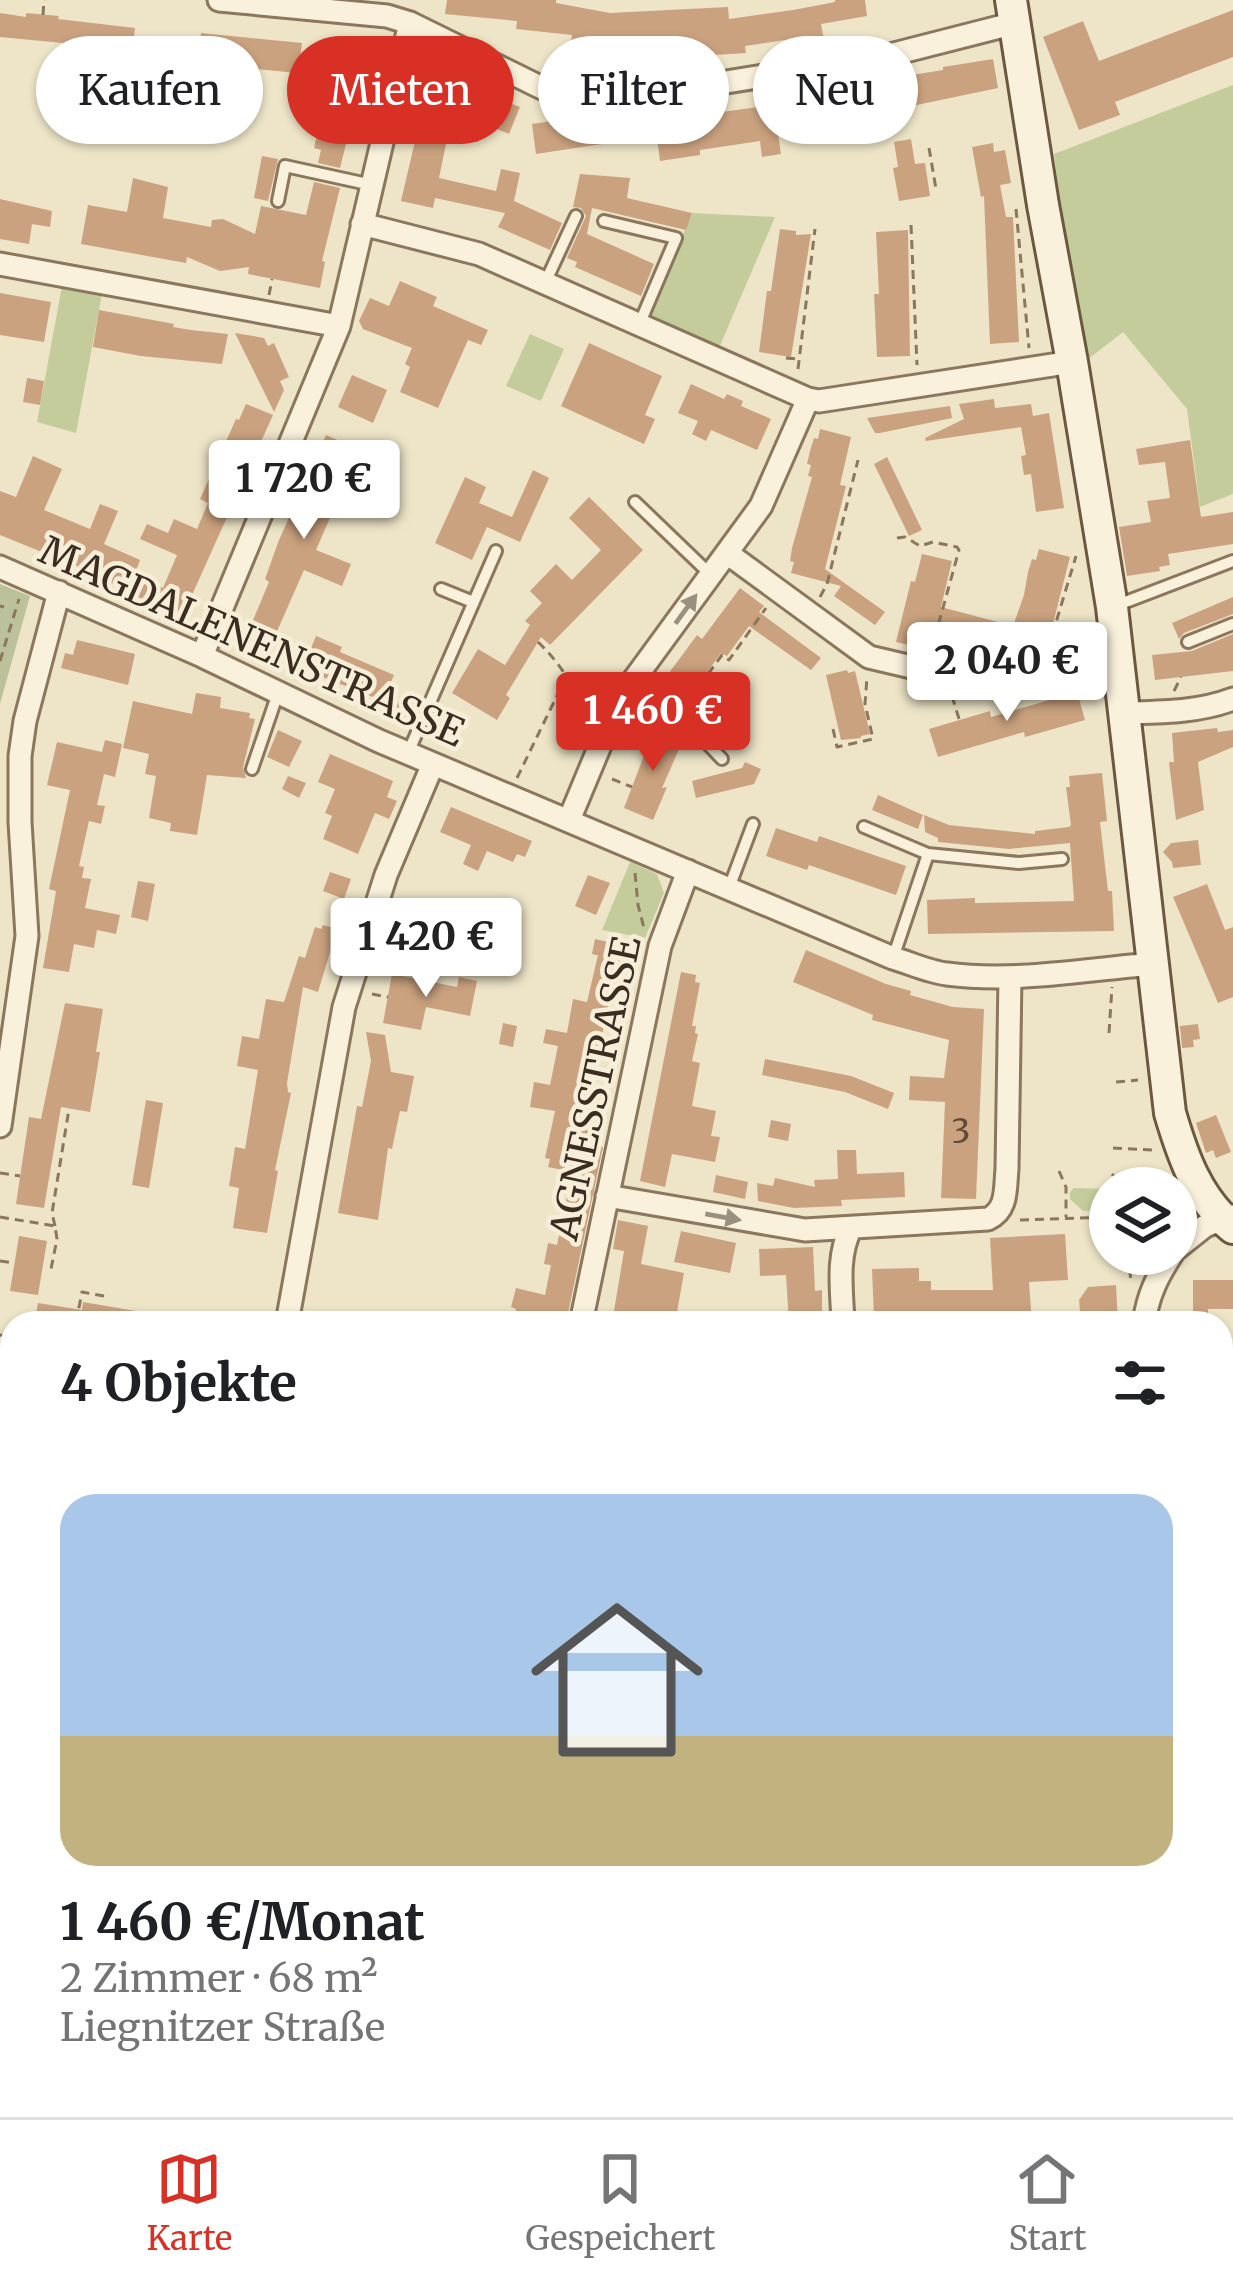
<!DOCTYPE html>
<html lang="de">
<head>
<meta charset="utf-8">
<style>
	:root { --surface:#fff; --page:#f2f2f2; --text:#202124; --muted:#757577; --line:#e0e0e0; --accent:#d93025 }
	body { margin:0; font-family:Merriweather,serif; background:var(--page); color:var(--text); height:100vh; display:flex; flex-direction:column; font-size:45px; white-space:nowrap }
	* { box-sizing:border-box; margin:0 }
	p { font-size:39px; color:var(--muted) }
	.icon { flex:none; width:66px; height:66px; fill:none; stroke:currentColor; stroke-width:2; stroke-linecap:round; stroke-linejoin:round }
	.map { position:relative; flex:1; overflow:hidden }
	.sheet { position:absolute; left:0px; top:1311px; width:1233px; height:807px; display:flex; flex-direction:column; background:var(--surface); border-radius:36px 36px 0 0; box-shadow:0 3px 9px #0004 }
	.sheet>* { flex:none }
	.guide { position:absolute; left:36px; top:36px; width:1161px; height:108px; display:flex; gap:24px }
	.buttons { position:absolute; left:1089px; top:1167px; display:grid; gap:24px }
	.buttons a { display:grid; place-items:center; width:108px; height:108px; border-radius:50%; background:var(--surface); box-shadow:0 3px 9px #0004; font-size:60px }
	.price { position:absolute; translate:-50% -102px; padding:0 27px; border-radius:12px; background:#fff; color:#222; font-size:39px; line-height:78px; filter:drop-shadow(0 3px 6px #0008) }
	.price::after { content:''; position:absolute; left:50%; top:72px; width:36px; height:27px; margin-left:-18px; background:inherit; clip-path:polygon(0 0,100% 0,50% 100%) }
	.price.active { background:var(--accent); color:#fff }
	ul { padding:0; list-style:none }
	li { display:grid; align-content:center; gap:24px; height:636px; padding:0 60px }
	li+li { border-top:3px solid var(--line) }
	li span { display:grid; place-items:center; height:372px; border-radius:36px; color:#555 }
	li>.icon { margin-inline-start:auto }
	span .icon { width:216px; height:216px; fill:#fffc; stroke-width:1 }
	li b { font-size:51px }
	h2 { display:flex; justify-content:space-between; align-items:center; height:144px; padding:0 60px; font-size:51px }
	.tag { padding:0 42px; border-radius:54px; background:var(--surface); box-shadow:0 3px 9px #0004; font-size:42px; line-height:108px }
	.tag.active { background:var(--accent); color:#fff }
	.tabs { display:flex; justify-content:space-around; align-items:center; height:168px; border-top:3px solid var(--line); background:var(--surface); font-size:33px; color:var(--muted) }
	.tabs a { display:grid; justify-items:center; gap:6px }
	.tabs .active { color:var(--accent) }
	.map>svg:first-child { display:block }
	.green { fill:#c5cc9c }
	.cemetery { fill:#bbc29b }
	.building { fill:#cba27f }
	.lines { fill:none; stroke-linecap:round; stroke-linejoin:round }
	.lane-casing { stroke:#8a775d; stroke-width:16 }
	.street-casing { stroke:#8a775d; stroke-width:27 }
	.secondary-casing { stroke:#6c5840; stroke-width:36 }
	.path { stroke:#8a775d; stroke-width:3; stroke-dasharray:9 6; stroke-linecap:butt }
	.lane { stroke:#f9f1dc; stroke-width:10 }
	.street { stroke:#f9f1dc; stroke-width:21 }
	.secondary { stroke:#f9f1dc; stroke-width:30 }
	.oneway { fill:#9a907e }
	.labels { text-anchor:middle; stroke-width:9; stroke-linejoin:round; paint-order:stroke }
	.number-label { font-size:33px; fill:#5f4b38 }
	.street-label { font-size:39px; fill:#3b2e21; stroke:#f6eed8 }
</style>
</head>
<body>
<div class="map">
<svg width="1233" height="2117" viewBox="0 0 1233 2117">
	<rect width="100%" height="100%" fill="#eee5c8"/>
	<path class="green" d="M1233 85V494L1200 507 1187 409 1123 332 1087 360 1080 357 1054 154Z
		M692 213 775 217 719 348 647 317Z
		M62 286 102 294 76 433 37 422Z
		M530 334 564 349 541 401 506 386Z
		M630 862 657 874 664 893 645 938 602 930Z
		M1074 1188 1110 1189V1209L1083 1211 1070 1199V1192Z
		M0 1714 12 1716V2106H199L197 2117H0Z"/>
	<path class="cemetery" d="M0 584 30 596 0 704Z"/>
	<path class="building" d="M447 0H556V3L610 13 728 7 729 19 793 10 835 2V0H865L867 16 821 24 824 40 799 44 798 38 745 46 746 53 604 62 606 47 571 42 572 35 516 29 517 21 445 14Z
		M1233 10V57L1115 102 1120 115 1079 130 1043 37 1083 21 1099 61Z
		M0 13 26 17V13L59 16 58 19 135 28 134 37 181 42 200 43 201 33 302 43 300 59 345 67 351 40 374 45 368 73 364 72 340 168 318 163 321 150 314 148 324 105 321 104 325 87 296 84 297 73 215 65 214 72 197 70 196 80 131 74 132 64 115 63V57L72 52 73 44 0 37Z
		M993 59 998 88 778 134 781 154 762 157 760 141 700 150V155L660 161 655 121 773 105 844 92 843 89 894 81 893 78 943 70V67Z
		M425 69 485 84 483 92 520 107 509 134 483 123 478 142 461 139 469 103 419 91Z
		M598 114 602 144 536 154 532 124Z
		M416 137 446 144 439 178 496 191 501 169 520 173 514 201 562 223 550 250 498 227 505 213 435 198 433 208 401 201Z
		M911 139 915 164 925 163 930 196 899 201 893 168 898 167 894 142Z
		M993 143 994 152 1005 150 1011 183 1000 185 1006 217H1013L1019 342 990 344 984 196 981 197 972 147Z
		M262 156 278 159 268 201 254 198Z
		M580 174 630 178 627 198 692 213 686 230 592 208 587 234 654 264 641 296 575 267 577 262 567 258 586 216 581 208 573 207Z
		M133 178 168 187 163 218 211 227 212 220 223 219 255 234 261 206 306 215 314 182 340 188 322 261 325 262 320 288 248 274 249 267 220 271 187 257 186 263 81 244 88 205 127 212Z
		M0 199 52 211 50 227 32 224 29 244 0 239Z
		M780 229 796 231V235L811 234 791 357 759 352 767 291H771Z
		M908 230 910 356 877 357 874 294H879L876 232Z
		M400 281 437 297 433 306 488 330 481 345 468 340 438 408 400 392 410 367 405 364 412 348 363 329 359 321 370 298 389 306Z
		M0 293 51 302 44 342 0 335Z
		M99 310 174 324 173 327 191 330 228 334 222 364 141 356 93 347Z
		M235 333 264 338 268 346 274 343 289 377 280 381 284 390 274 412Z
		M589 343 662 376 645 415 655 419 644 444 561 406Z
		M352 375 387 390 373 423 338 407Z
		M27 378 44 381 40 405 23 402Z
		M691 384 724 399 727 394 743 401 741 406 771 419 757 450 711 430 706 441 692 434 698 421 678 413Z
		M994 399 995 408 1031 404 1033 416 1049 413 1064 508 1036 512 1031 474 1024 475 1021 456 1026 455 1021 427 926 441 925 438 964 419 959 404Z
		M246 404 273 415 183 615 157 604 156 606 81 568 0 535V491L16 497 33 456 62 469 44 510 90 529 100 504 118 511 104 544 140 560 134 576 163 588 177 555 140 539 147 524 168 533 174 519 197 529 208 503 200 499 236 419 239 420Z
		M950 406 952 418 880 433H875L867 418Z
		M820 429 851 437 840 485 846 486 825 569 885 612 875 625 834 596 841 586 791 573 794 562 790 561 792 548 812 477 808 476 811 465 807 464 810 451 814 438 818 439Z
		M326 435 354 447 344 470 355 475 348 490 343 488 316 550 351 564 342 586 304 570 267 654 243 644 269 582 265 579 279 540Z
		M1190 440 1201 517 1233 512V544L1168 554 1170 565 1159 567 1160 571 1127 576 1119 527 1151 522 1147 501 1170 498 1165 462 1139 465 1136 449Z
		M887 457 922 530 909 536 874 464Z
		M533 470 549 478 520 542 487 527 472 560 435 543 465 477 486 487 479 503 512 517Z
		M589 497 643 550 550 645 541 637 506 695 510 698 497 720 452 693 478 649 505 665 530 625 525 621 542 603 530 591 556 564 572 580 601 550 569 518Z
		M1039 549 1070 557 1046 651 997 635 996 639 934 622 927 649 896 642 911 581 915 582 922 554 952 561 941 607 1013 626 1024 595 1028 572 1032 559 1036 560Z
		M740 588 764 606 759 612 821 658 811 670 749 626 727 656 721 653 685 703 660 685 697 635 702 639Z
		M1233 597V614L1184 633 1179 639 1172 623Z
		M1233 634V671L1155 680 1152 655 1192 651Z
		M316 636 342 647 340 652 394 675 383 701 302 669Z
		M77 640 135 654 128 685 61 668 65 653 73 655Z
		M847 670 848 673 855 671 870 734 861 736V738L841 740 826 675Z
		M1077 692 1085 720 1025 737 1024 732 938 757 929 729 990 711 991 717Z
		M196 693 221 697 220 708 250 713 249 718 255 719 243 767 246 778 207 775 197 835 170 831 171 823 149 818 156 776 145 774 149 754 123 748 133 701 192 714Z
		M401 696 416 703 409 718 394 712Z
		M655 727 683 740 662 788 667 787 653 820 624 808Z
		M1217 728 1218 732 1233 730V747L1198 762 1204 810 1176 820 1169 762H1174L1172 733Z
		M278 730 302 741 289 767 267 757Z
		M105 740 122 744 115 777 104 774 97 805 105 806 101 824 89 821 79 866 84 867 82 878 91 879 85 908 120 915 116 934 97 930 94 948 74 944 69 972 43 968 56 891 49 889 70 790 47 785 57 742 102 752Z
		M330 754 393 781 387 797 397 801 389 819 375 813 358 854 323 839 332 816 325 813 335 789 318 782Z
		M745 762 761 769 754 784 696 798 692 781 742 768Z
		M1102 773 1107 821 1100 822 1108 891H1112L1114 931 928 934 927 900 975 898V903L1074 901 1070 843 1009 849 938 842V838L925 832 924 815 949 825 1035 834V831L1069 827 1071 825 1066 787H1070L1069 776Z
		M288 776 306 783 299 798 282 789Z
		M878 795 923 815 918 829 872 810Z
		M451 807 532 841 525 857 517 854 513 862 487 851 478 871 463 864 471 845 440 832Z
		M776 828 817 842 819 836 906 866 896 895 809 865 807 870 766 856Z
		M1198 840 1201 865 1173 868 1172 862 1163 852 1171 843Z
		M330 872 351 879 344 899 323 891Z
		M588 875 610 883 596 915 575 906Z
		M138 881 155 884 148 921 131 917Z
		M1207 884 1225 930 1233 927V997L1218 1003 1173 897Z
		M412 910 464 920 461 936 435 931 431 951 405 946Z
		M323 925 337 929 318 992 303 987 287 1083 288 1092 291 1093 275 1170 278 1171 267 1233 233 1228 239 1188 229 1186 235 1147 245 1149 258 1070 237 1066 242 1036 259 1039 266 999 284 1002 299 956 305 958 315 927 321 929Z
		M595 939 613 943 610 958 626 962 618 998 610 996 591 1090 600 1092 589 1144 603 1147 566 1323H546L515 1316 516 1309 511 1307 516 1288 545 1295 551 1265 544 1264 548 1243 557 1245 572 1172 548 1167 550 1159 545 1158 555 1111 530 1107 534 1082 550 1085 558 1046 543 1043 546 1029 567 1033 573 999 587 1002 598 955 601 956 592 954Z
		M390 943 411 947 407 966 386 962Z
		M806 950 886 984 911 991 910 995 953 1007 984 1009 976 1199 941 1198 945 1102 909 1100 910 1076 944 1078 949 1040 872 1020 873 1015 793 982Z
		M681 972 696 975 695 982 700 983 692 1026H696L695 1033 698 1034 692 1061 700 1063 692 1106 716 1111 711 1136 720 1137 715 1162 672 1154 665 1187 640 1181Z
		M392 974 457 987 459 977 477 981 470 1016 426 1007 421 1030 383 1023Z
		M65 1003 103 1009 96 1052H100L90 1112 61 1107 44 1208 16 1204 29 1117 41 1119Z
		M503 1023 517 1026 513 1047 499 1044Z
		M1198 1024 1200 1039 1193 1040 1194 1047 1182 1048 1180 1026Z
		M366 1032 385 1035 391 1072 414 1076 407 1112 400 1111 392 1149 388 1148 378 1220 338 1213 357 1106 362 1107 371 1061Z
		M765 1059 851 1076 894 1093 888 1109 845 1092 762 1075Z
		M146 1100 163 1103 149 1188 132 1185Z
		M1216 1115 1231 1152 1216 1158 1213 1150 1206 1153 1196 1123Z
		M771 1120 791 1124 788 1141 768 1137Z
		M837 1150H856L857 1174 904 1172 905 1197 841 1200 842 1206 794 1208 758 1201 757 1183 773 1186 775 1178 815 1187 814 1180 838 1179Z
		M716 1175 748 1182 745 1199 713 1192Z
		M618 1220 648 1226 641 1264 684 1273 675 1323H612L624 1251 613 1249Z
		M681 1231 736 1243 730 1273 674 1262Z
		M1065 1234 1068 1280 1029 1282 1032 1323H894V1317L874 1318 872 1269 919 1268V1281H931V1290H993L990 1238Z
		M19 1236 47 1241 38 1295 10 1291Z
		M813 1247 815 1291 822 1290V1323H789L786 1275 760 1276 759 1249Z
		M1193 1280H1233V1309H1208V1323H1193Z
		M1116 1285 1118 1323H1081L1079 1300 1088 1287Z
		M83 1302 159 1315 158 1323H57L35 1319 38 1303 82 1310Z"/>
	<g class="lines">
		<defs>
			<path id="lane" d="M278 201 285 166 372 185
				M604 221 676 238 639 325
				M545 283 576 216
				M635 502 711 575
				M441 589 473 602
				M1115 606 1233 561
				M1188 642 1233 624
				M619 700 702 738 722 759
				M408 753 496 551
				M252 769 278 693
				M864 827 928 854
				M729 888 753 824
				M893 958 928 854 1019 863 1062 859"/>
			<path id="street" d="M219 0 387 16 410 23 542 88H689L882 57 1015 23
				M362 224 479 254 808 399 819 401 1072 362
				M0 264 339 326
				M727 553 869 657 967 680 1120 662
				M0 567 202 656 379 741 893 958C910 963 929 972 947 974 1016 983 1086 969 1155 964
				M202 656 339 326 410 23
				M1127 713C1163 712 1199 712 1233 699
				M569 820 619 700 761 506 808 399
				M0 1126 27 936 20 822V756L25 721 59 592
				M607 1196 805 1230 988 1219C1008 1210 1005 1188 1007 1169L1010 977
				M1176 1249 1205 1226 1232 1216
				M287 1323 344 1007 386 875 433 764
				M581 1323 660 946 688 871
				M843 1323C842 1291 836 1257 851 1228
				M1144 1323C1148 1295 1157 1277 1172 1254
				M0 1347 12 1349
				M1221 1507H1233
				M1131 2106V2117
				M307 2117 309 2106
				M378 2117 389 2106
				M512 2117V2106"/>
			<path id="secondary" d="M1011 0 1043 205 1072 362 1112 607 1170 1113C1183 1157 1197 1198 1233 1228"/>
		</defs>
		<use href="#lane" class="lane-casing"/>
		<use href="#street" class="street-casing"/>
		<use href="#secondary" class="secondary-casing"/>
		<path class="path" d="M43 15 44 0
			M929 148 936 189
			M1016 209 1029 348
			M911 225 917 365
			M269 295 272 279
			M786 358 797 359
			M798 369 815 229
			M897 538 905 537 920 546 933 542 957 547 959 550 931 651
			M820 597 827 584 858 460
			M0 606 4 607
			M538 642C564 667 574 688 589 720
			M1048 649 1076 556
			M0 661 19 599
			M655 689 684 707 722 655 729 660 766 608
			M1174 691 1181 677
			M952 696 960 722
			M833 729 837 747 873 739 865 704 867 677
			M628 734 648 742
			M517 778 567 675
			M612 779 632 787
			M635 873 638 905 644 928
			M392 928 408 931
			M372 994 388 997
			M1109 1033 1112 987
			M1116 1082 1138 1080
			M1113 1148 1153 1150
			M1059 1171 1066 1187V1217
			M0 1173 20 1176
			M1112 1174 1124 1188
			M0 1217 55 1226 57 1239 50 1274
			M1020 1220 1110 1217
			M55 1226 52 1213 69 1109
			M1128 1254 1131 1282
			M0 1261 14 1263
			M603 1314 656 1323
			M76 1323 82 1292 109 1297"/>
		<use href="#lane" class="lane"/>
		<use href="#street" class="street"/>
		<use href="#secondary" class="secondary"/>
	</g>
	<defs><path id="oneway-solid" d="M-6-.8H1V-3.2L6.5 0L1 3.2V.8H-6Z" transform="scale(3)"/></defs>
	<g class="oneway">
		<use href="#oneway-solid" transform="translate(686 609) rotate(-54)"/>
		<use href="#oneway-solid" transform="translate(723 1217) rotate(10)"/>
	</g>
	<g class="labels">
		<g class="number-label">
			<text x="961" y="1143">3</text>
		</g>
		<g class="street-label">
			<text transform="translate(252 641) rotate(24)" y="14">MAGDALENENSTRASSE</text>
			<text transform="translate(595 1088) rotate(-78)" y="14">AGNESSTRASSE</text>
		</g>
	</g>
</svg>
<div class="buttons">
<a><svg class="icon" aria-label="layers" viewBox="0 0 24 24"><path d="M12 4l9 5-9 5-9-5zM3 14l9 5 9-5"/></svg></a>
</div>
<b class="price" style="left:304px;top:542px">1 720 €</b>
<b class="price" style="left:1007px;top:724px">2 040 €</b>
<b class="price active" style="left:653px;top:774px">1 460 €</b>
<b class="price" style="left:426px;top:1000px">1 420 €</b>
<div class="guide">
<a class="tag">Kaufen</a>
<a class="tag active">Mieten</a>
<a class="tag">Filter</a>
<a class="tag">Neu</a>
</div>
<section class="sheet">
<h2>4 Objekte<svg class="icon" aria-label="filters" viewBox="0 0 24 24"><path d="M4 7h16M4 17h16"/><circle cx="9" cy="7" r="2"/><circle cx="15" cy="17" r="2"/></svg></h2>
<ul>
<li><span style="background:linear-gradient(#a9c7e8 65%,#c2b280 0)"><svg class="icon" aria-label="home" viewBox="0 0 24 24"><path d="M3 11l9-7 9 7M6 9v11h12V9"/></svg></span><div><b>1 460 €/Monat</b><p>2 Zimmer · 68 m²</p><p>Liegnitzer Straße</p></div></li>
</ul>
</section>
</div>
<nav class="tabs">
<a class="active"><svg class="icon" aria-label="map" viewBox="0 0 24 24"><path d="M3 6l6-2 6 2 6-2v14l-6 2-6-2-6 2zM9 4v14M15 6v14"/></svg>Karte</a>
<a><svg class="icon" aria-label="saved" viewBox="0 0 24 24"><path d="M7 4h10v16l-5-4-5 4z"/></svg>Gespeichert</a>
<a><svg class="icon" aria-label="home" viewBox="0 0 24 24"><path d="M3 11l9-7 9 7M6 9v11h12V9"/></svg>Start</a>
</nav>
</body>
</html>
